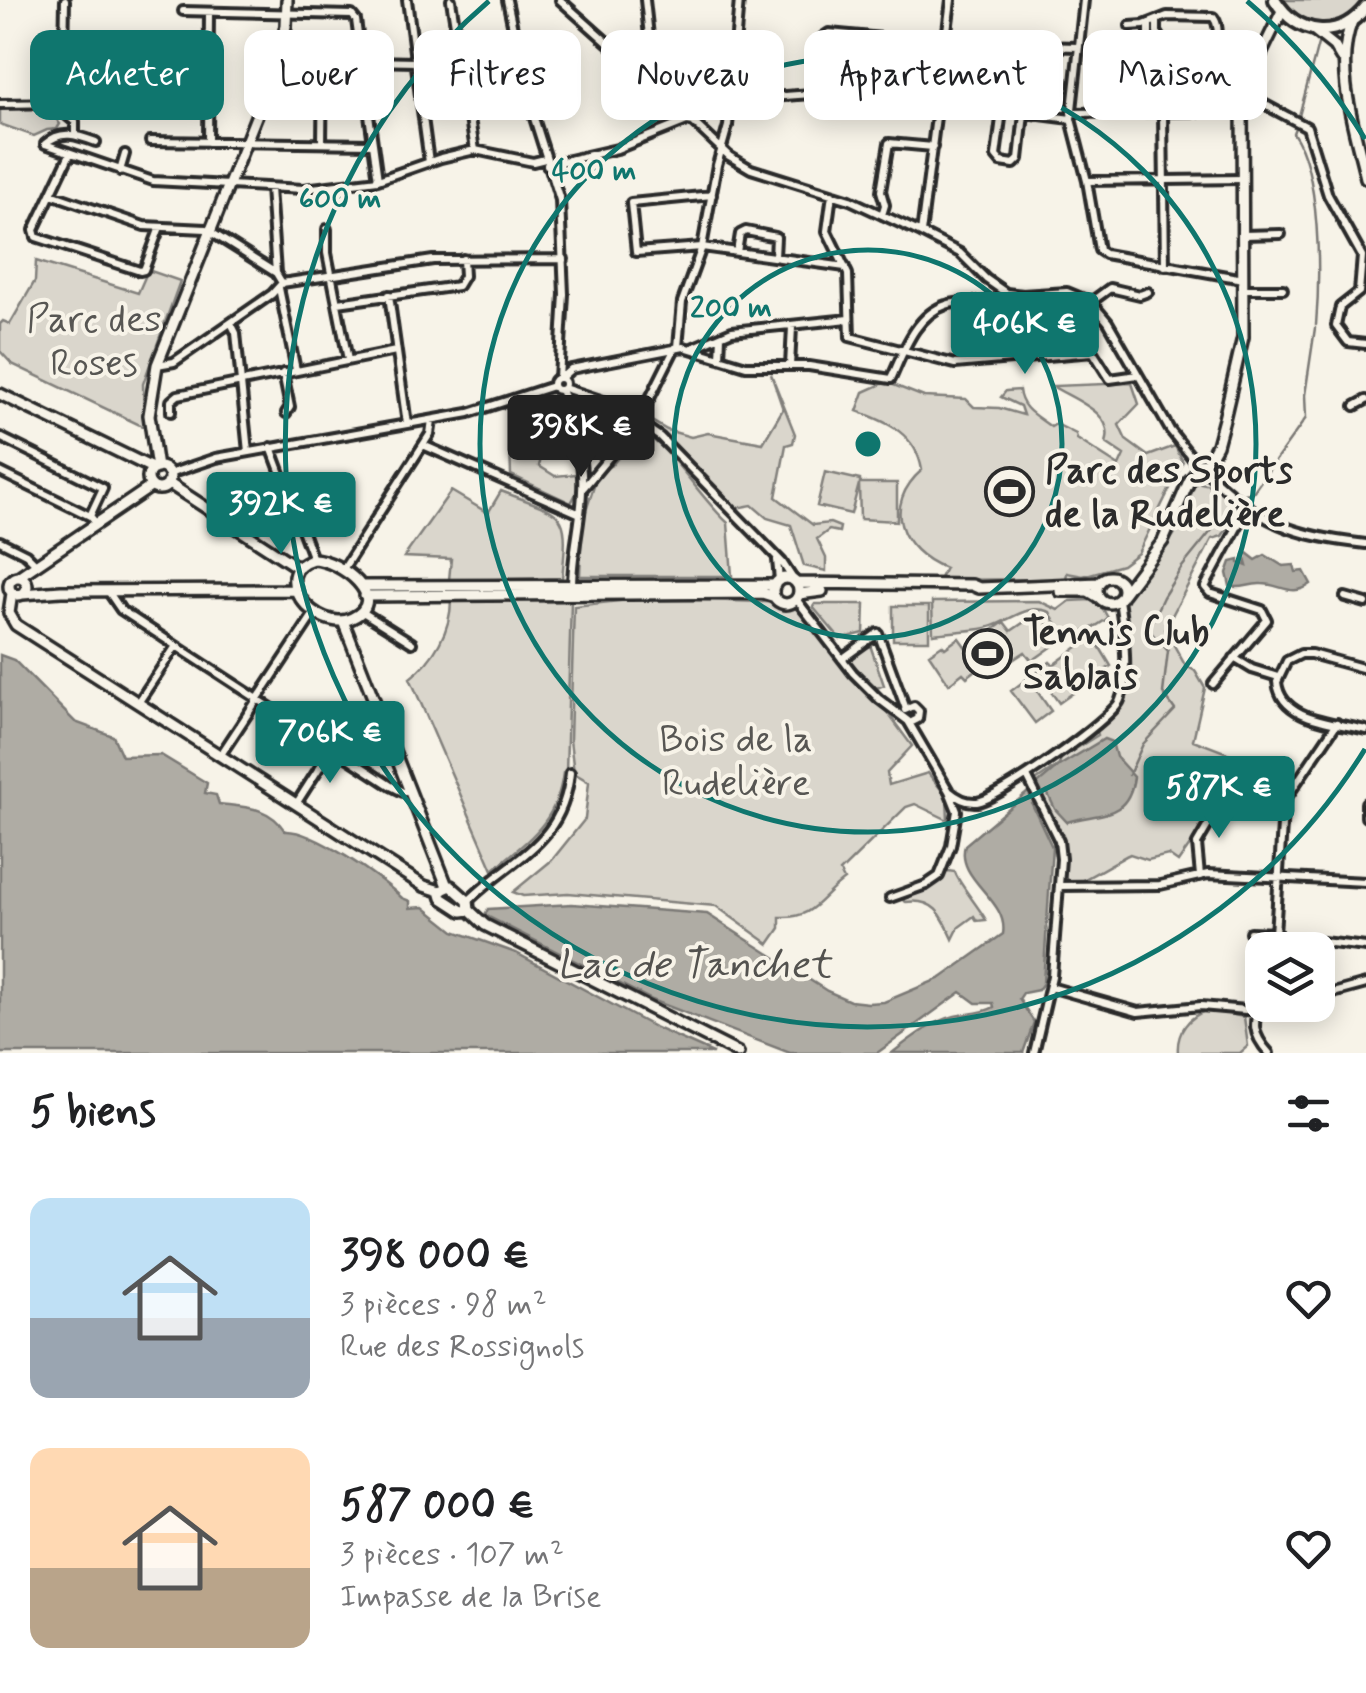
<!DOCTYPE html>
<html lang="fr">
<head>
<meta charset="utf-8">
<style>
	:root { --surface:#fff; --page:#f6f6f6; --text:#202124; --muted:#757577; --accent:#0f766e }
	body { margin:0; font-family:Mynerve,sans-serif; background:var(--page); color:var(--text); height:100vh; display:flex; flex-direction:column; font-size:38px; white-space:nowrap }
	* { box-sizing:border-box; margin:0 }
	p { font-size:32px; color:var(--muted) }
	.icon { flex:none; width:55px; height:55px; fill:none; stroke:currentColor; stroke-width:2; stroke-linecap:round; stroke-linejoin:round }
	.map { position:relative; height:1053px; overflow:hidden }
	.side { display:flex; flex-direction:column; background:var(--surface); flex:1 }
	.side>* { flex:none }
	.banner { position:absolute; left:30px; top:30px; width:1308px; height:90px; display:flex; gap:20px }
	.fabs { position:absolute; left:1245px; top:932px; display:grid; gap:20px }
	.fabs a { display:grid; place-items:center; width:90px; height:90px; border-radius:20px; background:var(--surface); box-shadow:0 5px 25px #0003; font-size:50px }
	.price { position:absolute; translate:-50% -85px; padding:0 22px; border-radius:10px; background:var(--accent); color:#fff; font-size:32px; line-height:65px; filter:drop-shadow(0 2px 5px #0008) }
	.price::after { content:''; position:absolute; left:50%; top:60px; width:30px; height:22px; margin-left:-15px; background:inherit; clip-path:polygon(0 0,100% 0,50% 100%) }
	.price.selected { background:#222; color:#fff }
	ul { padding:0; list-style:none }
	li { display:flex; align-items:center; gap:30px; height:250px; padding:0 30px }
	li span { display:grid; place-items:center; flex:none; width:280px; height:200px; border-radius:20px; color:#555 }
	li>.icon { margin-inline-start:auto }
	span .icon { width:120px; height:120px; fill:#fffc; stroke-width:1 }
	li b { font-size:42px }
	h2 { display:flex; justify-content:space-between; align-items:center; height:120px; padding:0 30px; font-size:42px }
	.pill { padding:0 35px; border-radius:20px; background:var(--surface); box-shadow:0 5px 25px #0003; font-size:35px; line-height:90px }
	.pill.selected { background:var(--accent); color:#fff }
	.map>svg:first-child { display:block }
	.green { fill:#dad6cc; stroke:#82807c; stroke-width:2.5 }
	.water { fill:#afaca4; stroke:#7a7874; stroke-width:2.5 }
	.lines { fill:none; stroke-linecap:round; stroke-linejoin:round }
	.stream { stroke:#7a7874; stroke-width:2.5 }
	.street-casing { stroke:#2b2b2b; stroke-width:14 }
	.secondary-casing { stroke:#2b2b2b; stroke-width:16 }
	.primary-casing { stroke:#2b2b2b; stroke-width:18 }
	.street { stroke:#f7f3e8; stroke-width:6 }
	.secondary { stroke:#f7f3e8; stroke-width:9 }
	.primary { stroke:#f7f3e8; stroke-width:10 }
	.ring { fill:none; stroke:#0f766e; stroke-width:5 }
	.labels { text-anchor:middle; stroke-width:8; stroke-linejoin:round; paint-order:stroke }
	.park-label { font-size:38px; fill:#575653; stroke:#f7f3e8 }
	.poi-label { font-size:38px; font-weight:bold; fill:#2b2b2b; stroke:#f7f3e8; text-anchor:start }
	.water-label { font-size:40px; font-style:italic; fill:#53524f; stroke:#f7f3e8 }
	.centre { fill:#0f766e; stroke:#f7f3e8; stroke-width:5 }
	.ring-label { font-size:30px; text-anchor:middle; font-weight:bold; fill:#0f766e; stroke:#f7f3e8; stroke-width:8; stroke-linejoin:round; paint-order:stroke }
</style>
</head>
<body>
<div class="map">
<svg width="1366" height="1053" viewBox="0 0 1366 1053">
	<rect width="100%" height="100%" fill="#f7f3e8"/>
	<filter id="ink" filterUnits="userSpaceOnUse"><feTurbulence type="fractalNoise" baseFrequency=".01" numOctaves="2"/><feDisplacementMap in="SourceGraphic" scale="20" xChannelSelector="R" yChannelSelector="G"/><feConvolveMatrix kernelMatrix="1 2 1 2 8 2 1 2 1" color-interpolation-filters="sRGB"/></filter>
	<g filter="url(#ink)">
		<path class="green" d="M1278 0H1366V1C1351 23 1319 36 1295 18 1289 14 1283 6 1278 0Z
			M40 107H47L60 124 57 129 47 130 34 136 0 124V108Z
			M36 261 138 293 148 270 180 281 143 384 144 427 12 364 0 351V324L3 321 10 324 35 281Z
			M771 374 795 434 793 443 786 445 776 497 813 525 830 523 840 527 839 532 829 530 817 539 826 558V571L804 566 791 525 767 518 752 505 736 508 669 438 652 427 648 419 667 430 691 437 708 433 763 443 783 409Z
			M886 382 924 397 966 399 974 407 999 408 1023 415 1020 406 1001 397 1006 391 1019 390C1021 410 1037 416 1051 427L1056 424 1076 434 1077 439 1119 466 1124 455 1106 443C1116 413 1074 400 1052 386L1132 383 1139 404 1119 425 1126 440 1148 456 1175 446 1183 462 1138 553 1122 565 1083 576 1067 573 1066 579 939 580 945 568C899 550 882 505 922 470 916 434 888 422 857 411L864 392Z
			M579 406 630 417 632 422 592 453 584 443Z
			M640 431C673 449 698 496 728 523L732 576H580L582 523 599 471 612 465Z
			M547 437 539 466 555 476 576 474 578 490 571 503 511 475 510 446Z
			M825 472 860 480V483H897V521L860 519 859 484 851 514 817 506Z
			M1196 482 1215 486 1239 510 1222 536 1212 539 1165 629 1185 665 1195 671 1205 688 1193 740 1230 754C1230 794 1200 830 1178 862L1168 855 1148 860 1130 854C1119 859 1084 881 1078 882 1070 883 1069 880 1063 876L1062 835 1034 782 1059 765 1061 758 1098 735 1096 729 1116 712 1125 695 1123 603 1174 535Z
			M451 491 488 513 501 491C564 516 570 506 562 578L449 580 451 559 404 557Z
			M646 598 791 603 870 689 912 746 887 773 889 785 928 773 947 797 948 820 915 804 906 807 840 872 844 880C819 898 814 919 780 917V928L769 944 716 906 568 893 523 896 513 892 552 860 585 819 589 782 574 773 570 740 574 606Z
			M451 600 571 601 566 773H563C557 823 528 840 493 870L410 678C434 660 451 630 451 600Z
			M1090 600 1103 609 1108 618C1085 635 1062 644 1050 612 1023 601 1006 627 981 629 965 631 949 632 933 634L932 602 1039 601 1058 610 1070 601Z
			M815 604H865L864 633 840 639 813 607Z
			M893 606H929V640H893Z
			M1039 612 1060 641 1032 661 1025 652 1011 661 990 632 1004 622 1011 631Z
			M1093 636 1111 666 1059 703 1037 672 1050 662 1053 665Z
			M959 638 980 667 967 677 963 673 949 684 929 654 942 645 945 648Z
			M870 645 884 685 877 688 848 660Z
			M1028 678 1051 711 1035 723 1011 691Z
			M948 871 955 872C957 881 979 907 986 920L977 921 974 916 959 927 953 939C942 915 935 898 906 902L901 899 929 889Z
			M1208 1010 1244 1017 1248 1046 1240 1053H1178C1176 1032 1189 1016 1208 1010Z"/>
		<path class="water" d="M1247 553 1256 560 1265 555 1283 566 1294 565 1296 572 1304 571 1311 584C1292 598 1281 584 1262 584 1249 583 1242 590 1230 586L1227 573 1231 562 1239 560V563L1247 566 1244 555Z
			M0 655 14 660 75 722 113 736 122 756 161 755 207 783 205 793 216 795 219 804C245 807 269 806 285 831 312 829 383 879 402 898L410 901V908L424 907 454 931 516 953 654 1027 713 1053H0Z
			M1104 739 1112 742 1116 757 1134 777C1128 821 1097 812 1067 822L1055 809 1047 792 1032 804 1052 847 1043 983 1038 990 1023 993 1019 999 1034 1022 1023 1053H892C910 1039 931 1022 955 1016 969 1013 982 1014 994 1007L993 1003H976L961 992 877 1053H790L652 1000 485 915 488 909 572 904 707 914 827 991 850 1001 868 1003 884 1002 941 978 1003 934C1009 899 955 880 965 845L1059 766Z"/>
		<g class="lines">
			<path class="stream" d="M1299 116 1318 44
				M1296 125 1293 133C1321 171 1320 278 1316 325
				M1241 495 1253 492 1306 418 1305 395 1315 328
				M1129 775 1143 744 1175 710 1163 693 1168 651 1148 629 1163 597 1182 567 1234 503"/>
			<defs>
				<path id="street" d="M65 0 63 112 75 122V134
					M407 0 429 162
					M451 0 475 150
					M507 0 528 99 560 200 564 294 559 378
					M560 0 683 110 687 121 693 122 729 156 751 169 850 200 921 233 960 253 986 279 1006 293 1023 295 1067 292 1091 302 1108 322 1170 430 1197 464
					M645 0 653 72 649 79
					M1084 0 1071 119 1087 181 1099 250 1105 254 1243 279
					M183 11 352 15 356 20 378 180
					M1149 23V47L1159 51 1162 40 1157 32V20
					M1130 26 1144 25 1167 16 1213 17C1223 29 1213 48 1220 62L1252 68
					M279 59 415 62
					M819 92 823 37 829 33 947 44 1079 47
					M1243 93 1307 127 1328 195 1362 256 1359 292 1340 307 1336 326 1348 342 1366 344
					M730 100 852 91 1071 119
					M0 104 63 103
					M1002 111 996 156 1001 162 1014 164 1019 159 1024 114
					M1071 113 1240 111
					M1163 113 1165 266
					M150 141 373 144
					M208 142 209 12
					M322 143 323 60
					M45 144 153 181 304 189 378 180 441 158 475 150 533 162 545 159
					M45 144C61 129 77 135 96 142
					M70 154 34 230 36 237 140 271 144 270 160 227
					M547 165 617 149 687 121
					M120 171 125 154
					M1087 181 1243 179
					M270 188 276 273
					M51 194 144 226 206 229 276 273 282 283
					M832 194 827 231 848 274 850 337 955 364 1093 352 1110 379 1138 375
					M712 195 631 203 636 252 702 247 845 267
					M882 215 885 205 881 191 889 143 933 147
					M327 229V253L348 360
					M921 233 951 0
					M1243 235 1281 234
					M737 252 740 234 746 231 776 237 775 257
					M279 288 296 370
					M1244 289H1283
					M389 295 407 424
					M1091 302 1110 288 1140 295 1148 292
					M338 303 458 286 464 276 463 259
					M231 323 236 333 248 452
					M678 347 682 302 702 247 717 165 728 126 739 0
					M692 348 732 331 849 319
					M720 358 721 336
					M157 365 174 362 272 294 282 283 433 260 564 259
					M790 366 792 327
					M283 373 290 407 286 413
					M553 384a6 6 0 1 1 12 0a6 6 0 1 1-12 0Z
					M561 378 571 369 684 347 746 366H809L891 379C903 353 915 315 946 305 965 298 992 308 1006 293
					M564 388 642 414
					M561 390C574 418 584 460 582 491 581 523 572 553 572 586
					M1355 406 1366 400
					M171 412V401L178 395 396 351
					M638 422 660 437 782 562 793 579
					M0 437 103 488 90 516
					M423 445 578 513
					M271 447 313 559
					M0 472 90 516 97 524
					M1207 472C1260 524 1294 536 1366 544
					M169 474 216 458 469 413 553 386
					M584 487 638 422 675 348
					M0 541 26 554 36 564
					M777 560 779 580
					M344 568 430 434 432 420
					M108 591 121 610 391 786 403 792H410
					M1345 597 1366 603
					M796 599 853 673 879 699 908 721 949 791C956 797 966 803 977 802 997 800 1113 719 1120 700 1130 677 1123 625 1119 600
					M361 611 412 643
					M1234 658 1252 669 1278 677
					M842 659 878 633 906 709
					M1366 669 1311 654H1301L1287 661 1277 682C1281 721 1335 722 1366 730
					M1213 684 1267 620 1262 610 1210 593 1205 587 1248 507
					M138 703 176 646
					M905 710 914 706 919 711 918 719 910 723
					M220 756 315 612
					M1027 776 1059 841 1061 859 1052 976 1034 1053
					M1366 803V817
					M296 804 332 748
					M1200 876 1197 844 1221 803
					M1060 886 1160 885 1208 874 1366 882
					M890 898 926 885 939 876 951 846 957 811 949 791
					M468 901C514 856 563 844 570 773
					M1250 932 1277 933
					M1305 940 1366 947
					M1274 950 1283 809 1287 797 1337 723
					M1050 987 1138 1012 1201 1006 1268 1012 1295 1005
					M1262 992C1255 1019 1248 1030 1269 1053
					M1318 997 1366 984"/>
				<path id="secondary" d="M1352 21C1333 68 1355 130 1366 178
					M1314 30 1334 46 1341 58
					M0 394 154 469
					M1207 463 1197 464V472H1207V463L1217 445 1224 419 1243 337 1242 93 1282 11
					M148 478a11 11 0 1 1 22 0a11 11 0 1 1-22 0Z
					M157 468 149 415 157 365 279 59 286 26 287 0
					M168 483 297 567
					M313 559C340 560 392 599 352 618 318 635 265 573 313 559Z
					M1097 590a13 13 0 1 1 26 0a13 13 0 1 1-26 0Z
					M18 577 152 486
					M9 586a9 9 0 1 1 18 0a9 9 0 1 1-18 0Z
					M773 591a13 13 0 1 1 26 0a13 13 0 1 1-26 0Z
					M797 583 972 585 979 588 1099 583
					M361 586 775 585
					M1060 591H1088L1098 597
					M12 593 9 613 16 625 424 886 440 891
					M23 594 61 591 295 590
					M799 594 822 591
					M1123 594 1163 541 1189 481 1197 472
					M365 596 762 593 775 597
					M343 621 447 886
					M440 891 451 886 468 901 469 910 485 925 738 1053
					M440 891 442 898 462 911 469 910"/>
				<path id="primary" d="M1275 0C1297 36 1339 41 1366 7"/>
			</defs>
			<use href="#street" class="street-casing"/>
			<use href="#secondary" class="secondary-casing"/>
			<use href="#primary" class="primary-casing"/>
			<use href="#street" class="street"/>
			<use href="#secondary" class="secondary"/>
			<use href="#primary" class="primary"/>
		</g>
	</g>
	<g class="ring">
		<circle cx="868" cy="444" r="194"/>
		<circle cx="868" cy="444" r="388"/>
		<path d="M1365 749A583 583 0 1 1 489 1M1247 1A583 583 0 0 1 1365 139"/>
	</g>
	<defs>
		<symbol id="stadium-ring" viewBox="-11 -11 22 22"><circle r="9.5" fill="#f7f3e8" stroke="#2b2b2b" stroke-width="1.5"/><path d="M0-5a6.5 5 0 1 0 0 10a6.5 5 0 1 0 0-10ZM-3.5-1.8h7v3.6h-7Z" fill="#2b2b2b"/></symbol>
	</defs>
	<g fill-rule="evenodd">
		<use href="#stadium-ring" x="982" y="464" width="55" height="55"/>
		<use href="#stadium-ring" x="960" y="626" width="55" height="55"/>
	</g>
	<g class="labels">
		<g class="park-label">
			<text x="94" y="331">Parc des<tspan x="94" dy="44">Roses</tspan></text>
			<text x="736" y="751">Bois de la<tspan x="736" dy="44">Rudelière</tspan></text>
		</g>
		<g class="poi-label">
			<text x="1045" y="482">Parc des Sports<tspan x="1045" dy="44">de la Rudelière</tspan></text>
			<text x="1023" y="644">Tennis Club<tspan x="1023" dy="44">Sablais</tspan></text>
		</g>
		<g class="water-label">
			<text x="694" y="977">Lac de Tanchet</text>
		</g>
	</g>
	<circle cx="868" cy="444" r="15" class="centre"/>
	<g class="ring-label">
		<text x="594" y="180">400 m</text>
		<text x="340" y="208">600 m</text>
		<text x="731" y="317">200 m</text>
	</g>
</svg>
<div class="fabs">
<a><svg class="icon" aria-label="layers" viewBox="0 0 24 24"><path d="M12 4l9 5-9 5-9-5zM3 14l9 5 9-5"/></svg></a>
</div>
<b class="price" style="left:1025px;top:377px">406K €</b>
<b class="price selected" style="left:581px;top:480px">398K €</b>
<b class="price" style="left:281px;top:557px">392K €</b>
<b class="price" style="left:330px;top:786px">706K €</b>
<b class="price" style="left:1219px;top:841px">587K €</b>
<div class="banner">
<a class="pill selected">Acheter</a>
<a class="pill">Louer</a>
<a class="pill">Filtres</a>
<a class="pill">Nouveau</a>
<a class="pill">Appartement</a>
<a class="pill">Maison</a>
</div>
</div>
<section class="side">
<h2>5 biens<svg class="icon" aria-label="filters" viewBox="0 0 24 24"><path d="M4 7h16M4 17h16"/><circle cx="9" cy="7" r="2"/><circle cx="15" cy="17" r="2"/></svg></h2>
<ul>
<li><span style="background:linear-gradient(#bfe0f5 60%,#9aa5b1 0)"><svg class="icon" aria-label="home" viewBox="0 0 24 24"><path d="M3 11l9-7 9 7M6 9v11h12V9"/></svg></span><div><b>398 000 €</b><p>3 pièces · 98 m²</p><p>Rue des Rossignols</p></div><svg class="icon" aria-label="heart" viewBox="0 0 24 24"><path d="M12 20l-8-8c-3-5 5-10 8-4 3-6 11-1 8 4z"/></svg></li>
<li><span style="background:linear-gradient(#ffd9b3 60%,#b9a48a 0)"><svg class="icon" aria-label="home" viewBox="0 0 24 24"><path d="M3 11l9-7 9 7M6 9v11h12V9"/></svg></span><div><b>587 000 €</b><p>3 pièces · 107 m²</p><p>Impasse de la Brise</p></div><svg class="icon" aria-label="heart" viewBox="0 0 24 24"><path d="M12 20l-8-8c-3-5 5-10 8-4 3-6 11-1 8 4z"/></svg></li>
</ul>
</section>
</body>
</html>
